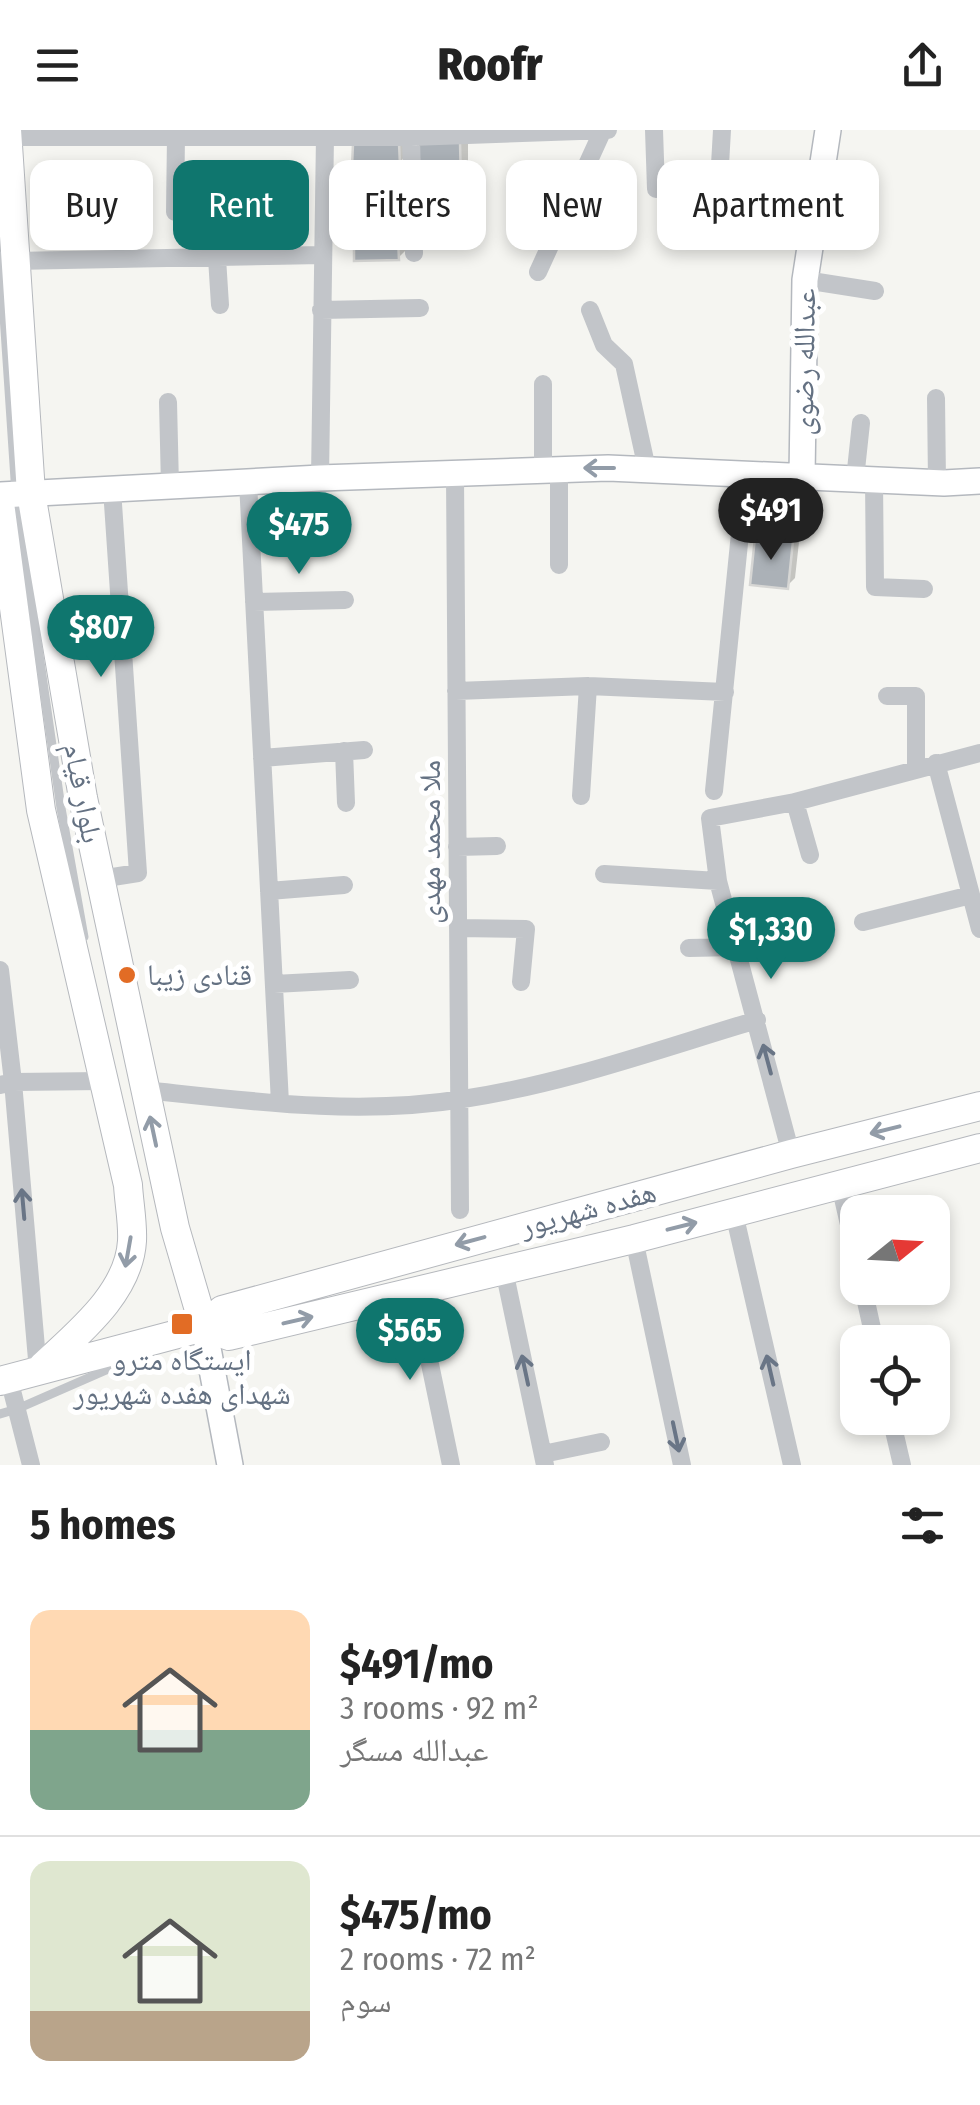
<!DOCTYPE html>
<html lang="en">
<head>
<meta charset="utf-8">
<style>
	:root { --surface:#fff; --page:#f6f6f6; --text:#222; --muted:#767676; --line:#e0e0e0; --accent:#0f766e }
	body { margin:0; font-family:"Fira Sans Condensed","Noto Naskh Arabic",sans-serif; background:var(--page); color:var(--text); height:100vh; display:flex; flex-direction:column; font-size:38px; white-space:nowrap }
	* { box-sizing:border-box; margin:0 }
	p { font-size:32px; color:var(--muted) }
	.icon { flex:none; width:55px; height:55px; fill:none; stroke:currentColor; stroke-width:2; stroke-linecap:round; stroke-linejoin:round }
	.map { position:relative; height:1335px; overflow:hidden }
	.panel { display:flex; flex-direction:column; background:var(--surface); flex:1 }
	.panel>* { flex:none }
	.top-card { position:absolute; left:30px; top:30px; width:920px; height:90px; display:flex; gap:20px }
	.needle { width:65px; rotate:72deg }
	.buttons { position:absolute; left:840px; top:1065px; display:grid; gap:20px }
	.buttons a { display:grid; place-items:center; width:110px; height:110px; border-radius:20px; background:var(--surface); box-shadow:0 5px 15px #0003; font-size:50px }
	.price { position:absolute; translate:-50% -85px; padding:0 22px; border-radius:35px; background:var(--accent); color:#fff; font-size:32px; line-height:65px; filter:drop-shadow(0 2px 5px #0008) }
	.price::after { content:''; position:absolute; left:50%; top:60px; width:30px; height:22px; margin-left:-15px; background:inherit; clip-path:polygon(0 0,100% 0,50% 100%) }
	.price.selected { background:#222; color:#fff }
	ul { padding:0; list-style:none }
	li { display:flex; align-items:center; gap:30px; height:250px; padding:0 30px }
	li+li { border-top:2px solid var(--line) }
	li span { display:grid; place-items:center; flex:none; width:280px; height:200px; border-radius:20px; color:#555 }
	li>.icon { margin-inline-start:auto }
	span .icon { width:120px; height:120px; fill:#fffc; stroke-width:1 }
	li b { font-size:42px }
	h2 { display:flex; justify-content:space-between; align-items:center; height:120px; padding:0 30px; font-size:42px }
	.chip { padding:0 35px; border-radius:20px; background:var(--surface); box-shadow:0 5px 15px #0003; font-size:35px; line-height:90px }
	.chip.selected { background:var(--accent); color:#fff }
	header { display:flex; justify-content:space-between; align-items:center; height:130px; padding:0 30px; background:var(--surface); font-size:45px; font-weight:800 }
	.map>svg:first-child { display:block }
	.shadow { fill:#0003 }
	.building { fill:#abb1b7; stroke:#d6d6d4; stroke-width:2.5 }
	.lines { fill:none; stroke-linecap:round; stroke-linejoin:round }
	.secondary-casing { stroke:#b4b8be; stroke-width:28 }
	.primary-casing { stroke:#b5b8bd; stroke-width:30 }
	.service { stroke:#c2c5c9; stroke-width:9 }
	.minor { stroke:#c2c5c9; stroke-width:18 }
	.secondary { stroke:#fff; stroke-width:25 }
	.primary { stroke:#fff; stroke-width:28 }
	.oneway { stroke:#929ca8 }
	.oneway2 { stroke:#697586 }
	.poi-dot { fill:#e26c25; stroke:#fff; stroke-width:4 }
	.labels { text-anchor:middle; stroke-width:10; stroke-linejoin:round; paint-order:stroke }
	.street-label { font-size:30px; fill:#647182; stroke:#fff }
	.poi-label { font-size:30px; fill:#647182; stroke:#fff; text-anchor:start }
</style>
</head>
<body>
<header><svg class="icon" aria-label="menu" viewBox="0 0 24 24"><path d="M4 6h16M4 12h16M4 18h16"/></svg>Roofr<svg class="icon" aria-label="share" viewBox="0 0 24 24"><path d="M12 15V3M7 8l5-5 5 5M5 13v7h14v-7"/></svg></header>
<div class="map">
<svg width="980" height="1335" viewBox="0 0 980 1335">
	<rect width="100%" height="100%" fill="#f5f5f1"/>
	<path class="shadow" d="M407 5V24L399 33H407L406 71 396 81H404L406 120 398 128 357 90 366 81 358 42 366 33Z
		M468 5V42L460 50 429 6Z
		M766 400 800 403 795 448 787 456 758 408Z"/>
	<path class="building" d="M460 12 461 53 420 51 418 13Z
		M399 13 400 35 352 36 353 14Z
		M355 40H400L399 82 351 84Z
		M397 88 399 130 354 131V89Z
		M755 407 793 411 788 459 750 455Z"/>
	<g class="lines">
		<defs>
			<path id="secondary" d="M802 346 805 150 828 0
				M0 365 320 348 608 338 944 353 980 351
				M204 1197 230 1335"/>
			<path id="primary" d="M7 0 31 363 83 668 175 1098 204 1197
				M0 373 41 680 128 1055C129 1073 133 1093 132 1111 129 1163 78 1203 43 1236
				M204 1197 229 1206 634 1109 980 1018
				M0 1251 204 1197 222 1180 791 1024 980 976"/>
		</defs>
		<use href="#secondary" class="secondary-casing"/>
		<use href="#primary" class="primary-casing"/>
		<path class="service" d="M0 126 16 364 61 678 84 807
			M0 1284 17 1279 136 1227"/>
		<path class="minor" d="M654 0 656 59
			M7 7H411L608 0
			M411 7 414 123
			M720 35 722 0
			M175 82 176 6
			M217 128 220 175
			M14 131 322 125
			M538 142 602 2
			M805 150 875 161
			M321 180 420 178
			M590 180 604 215 624 234 647 339
			M936 268 937 352
			M168 272 170 356
			M543 339V254
			M455 344 460 1080
			M320 348 325 6
			M855 349 861 293
			M874 349 875 457 924 459
			M248 352 280 973
			M559 435V339
			M254 472 345 470
			M456 561 588 556 725 562
			M887 566H916V639
			M344 621 346 673
			M262 628 364 620
			M936 633 980 799
			M714 661 746 344
			M581 666 588 556
			M795 672 810 725
			M457 717 497 716
			M604 744 718 751
			M100 749 138 743 112 359
			M269 761 344 755
			M863 792 971 765
			M458 798 526 799 521 852
			M689 818 736 817
			M0 840 13 952 38 1241
			M274 854 350 850
			M0 955 13 952 103 951
			M145 960C249 971 358 986 463 969 563 954 660 919 757 890
			M791 1024 718 751 710 688 795 672 980 623
			M840 1055 858 1134
			M734 1083 792 1335
			M634 1109 682 1335
			M504 1140 545 1335
			M863 1158 875 1212
			M415 1162 451 1335
			M9 1249 31 1335
			M891 1288 902 1335
			M543 1324 601 1312"/>
		<use href="#secondary" class="secondary"/>
		<use href="#primary" class="primary"/>
	</g>
	<defs><path id="oneway-shaft" d="M-6 0H5M1.5-3L5.5 0L1.5 3" fill="none" stroke-width="1.6" stroke-linecap="round" stroke-linejoin="round" transform="scale(2.5)"/></defs>
	<g class="oneway">
		<use href="#oneway-shaft" transform="translate(599 338) rotate(180)"/>
		<use href="#oneway-shaft" transform="translate(885 1000) rotate(166)"/>
		<use href="#oneway-shaft" transform="translate(153 1001) rotate(-102)"/>
		<use href="#oneway-shaft" transform="translate(682 1096) rotate(-14)"/>
		<use href="#oneway-shaft" transform="translate(470 1111) rotate(165)"/>
		<use href="#oneway-shaft" transform="translate(128 1122) rotate(100)"/>
		<use href="#oneway-shaft" transform="translate(298 1190) rotate(-13)"/>
	</g>
	<g class="oneway2">
		<use href="#oneway-shaft" transform="translate(767 929) rotate(-105)"/>
		<use href="#oneway-shaft" transform="translate(23 1074) rotate(-95)"/>
		<use href="#oneway-shaft" transform="translate(525 1240) rotate(-102)"/>
		<use href="#oneway-shaft" transform="translate(770 1240) rotate(-103)"/>
		<use href="#oneway-shaft" transform="translate(676 1307) rotate(78)"/>
	</g>
	<g class="poi-dot">
		<circle cx="127" cy="845" r="10"/>
		<rect x="170" y="1182" width="24" height="24" rx="5"/>
	</g>
	<g class="labels">
		<g class="street-label">
			<text transform="translate(804 232) rotate(-89)" y="10">عبدالله رضوی</text>
			<text transform="translate(83 663) rotate(79)" y="10">بلوار قیام</text>
			<text transform="translate(430 712) rotate(-90)" y="10">ملا محمد مهدی</text>
			<text transform="translate(588 1079) rotate(-15)" y="10">هفده شهریور</text>
		</g>
		<g class="poi-label">
			<text x="147" y="855">قنادی زیبا</text>
			<text x="182" y="1240" text-anchor="middle">ایستگاه مترو<tspan x="182" dy="34">شهدای هفده شهریور</tspan></text>
		</g>
	</g>
</svg>
<div class="buttons">
<a><svg class="needle" viewBox="-14 -14 28 28"><path d="M0-13l5 13h-10z" fill="#e53935"/><path d="M0 13l5-13h-10z" fill="#767676"/></svg></a>
<a><svg class="icon" aria-label="locate" viewBox="0 0 24 24"><circle cx="12" cy="12" r="6"/><path d="M12 2v4M12 18v4M2 12h4M18 12h4"/></svg></a>
</div>
<b class="price selected" style="left:771px;top:433px">$491</b>
<b class="price" style="left:299px;top:447px">$475</b>
<b class="price" style="left:101px;top:550px">$807</b>
<b class="price" style="left:771px;top:852px">$1,330</b>
<b class="price" style="left:410px;top:1253px">$565</b>
<div class="top-card">
<a class="chip">Buy</a>
<a class="chip selected">Rent</a>
<a class="chip">Filters</a>
<a class="chip">New</a>
<a class="chip">Apartment</a>
</div>
</div>
<section class="panel">
<h2>5 homes<svg class="icon" aria-label="filters" viewBox="0 0 24 24"><path d="M4 7h16M4 17h16"/><circle cx="9" cy="7" r="2"/><circle cx="15" cy="17" r="2"/></svg></h2>
<ul>
<li><span style="background:linear-gradient(#ffd9b3 60%,#7fa58c 0)"><svg class="icon" aria-label="home" viewBox="0 0 24 24"><path d="M3 11l9-7 9 7M6 9v11h12V9"/></svg></span><div><b>$491/mo</b><p>3 rooms · 92 m²</p><p>عبدالله مسگر</p></div></li>
<li><span style="background:linear-gradient(#dfe7d0 75%,#b9a48a 0)"><svg class="icon" aria-label="home" viewBox="0 0 24 24"><path d="M3 11l9-7 9 7M6 9v11h12V9"/></svg></span><div><b>$475/mo</b><p>2 rooms · 72 m²</p><p>سوم</p></div></li>
</ul>
</section>
</body>
</html>
